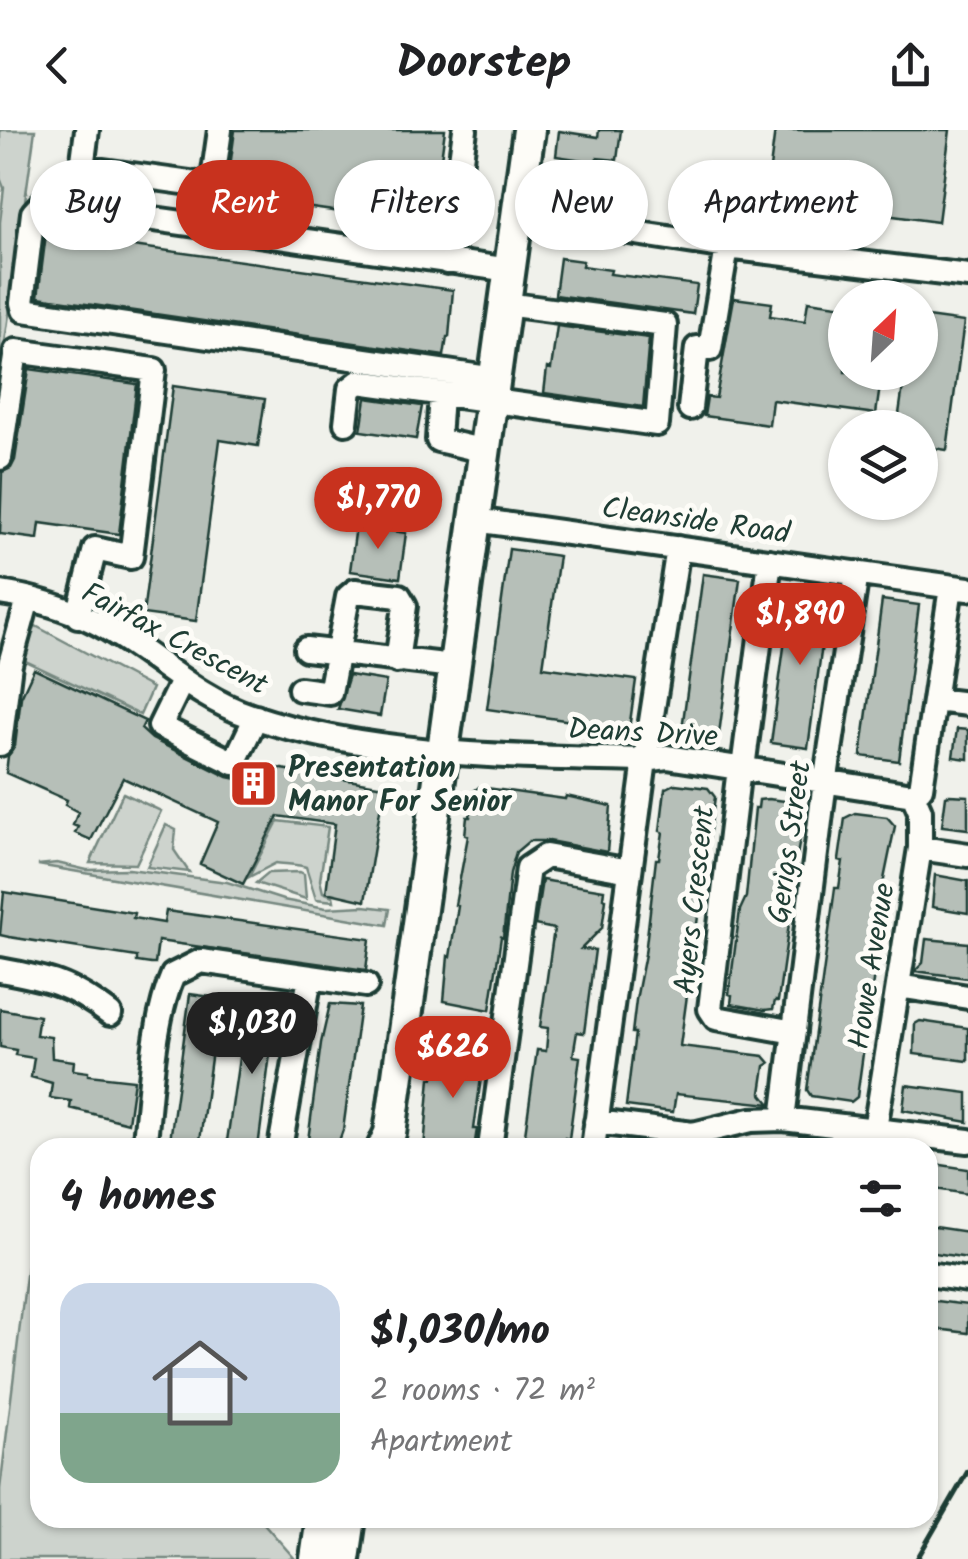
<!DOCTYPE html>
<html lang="en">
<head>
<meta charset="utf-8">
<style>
	:root { --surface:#fff; --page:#f2f2f2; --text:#202124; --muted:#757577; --accent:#c8321e }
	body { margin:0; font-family:Kalam,sans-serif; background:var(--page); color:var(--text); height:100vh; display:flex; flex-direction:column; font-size:38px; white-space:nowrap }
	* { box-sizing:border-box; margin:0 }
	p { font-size:32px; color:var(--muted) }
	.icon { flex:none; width:55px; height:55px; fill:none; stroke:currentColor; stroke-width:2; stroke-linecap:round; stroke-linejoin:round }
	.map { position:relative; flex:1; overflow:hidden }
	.panel { position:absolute; left:30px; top:1008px; width:908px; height:390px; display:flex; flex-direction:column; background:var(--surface); border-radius:30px; box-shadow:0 2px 8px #0004 }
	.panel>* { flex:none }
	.hud { position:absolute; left:30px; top:30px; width:910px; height:90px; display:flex; gap:20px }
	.needle { width:65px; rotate:25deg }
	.tools { position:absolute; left:828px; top:150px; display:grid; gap:20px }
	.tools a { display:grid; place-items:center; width:110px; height:110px; border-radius:50%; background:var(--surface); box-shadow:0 2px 8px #0004; font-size:50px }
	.price { position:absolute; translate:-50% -85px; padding:0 22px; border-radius:35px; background:var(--accent); color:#fff; font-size:32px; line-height:65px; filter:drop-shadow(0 2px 5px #0008) }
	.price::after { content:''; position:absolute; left:50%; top:60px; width:30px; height:22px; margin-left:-15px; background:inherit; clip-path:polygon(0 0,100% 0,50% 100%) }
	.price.on { background:#222; color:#fff }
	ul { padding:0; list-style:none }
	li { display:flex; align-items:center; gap:30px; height:250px; padding:0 30px }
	li span { display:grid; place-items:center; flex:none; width:280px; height:200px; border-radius:30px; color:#555 }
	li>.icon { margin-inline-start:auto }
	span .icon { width:120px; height:120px; fill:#fffc; stroke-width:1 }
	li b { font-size:42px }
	h2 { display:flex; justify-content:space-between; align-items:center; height:120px; padding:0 30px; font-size:42px }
	.tag { padding:0 35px; border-radius:45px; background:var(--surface); box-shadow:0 2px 8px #0004; font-size:35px; line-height:90px }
	.tag.on { background:var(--accent); color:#fff }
	header { display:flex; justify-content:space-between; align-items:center; height:130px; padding:0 30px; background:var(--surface); font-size:45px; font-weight:700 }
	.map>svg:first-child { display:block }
	.green { fill:#cdd3cd; stroke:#768880; stroke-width:2.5 }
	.building { fill:#b6bfb8; stroke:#1f3d34; stroke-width:2.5 }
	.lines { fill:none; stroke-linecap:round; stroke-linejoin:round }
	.minor-casing { stroke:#1f3d34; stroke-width:30 }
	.major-casing { stroke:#1f3d34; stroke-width:38 }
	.minor { stroke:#fdfcf7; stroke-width:22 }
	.major { stroke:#fdfcf7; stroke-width:30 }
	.rail { stroke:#1f3d34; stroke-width:5 }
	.labels { text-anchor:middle; stroke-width:10; stroke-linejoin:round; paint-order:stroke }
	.street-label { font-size:30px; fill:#1f3d34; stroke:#fdfcf7 }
	.poi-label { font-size:30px; font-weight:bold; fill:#1f3d34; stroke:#fdfcf7; text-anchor:start }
</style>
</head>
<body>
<header><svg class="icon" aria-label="back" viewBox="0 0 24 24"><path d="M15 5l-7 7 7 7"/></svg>Doorstep<svg class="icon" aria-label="share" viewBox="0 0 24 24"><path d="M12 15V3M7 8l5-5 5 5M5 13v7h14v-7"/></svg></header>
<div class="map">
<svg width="968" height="1429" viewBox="0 0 968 1429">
	<rect width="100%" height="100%" fill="#f0f1eb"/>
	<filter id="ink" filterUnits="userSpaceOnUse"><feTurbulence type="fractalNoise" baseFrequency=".01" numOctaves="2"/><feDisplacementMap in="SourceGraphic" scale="20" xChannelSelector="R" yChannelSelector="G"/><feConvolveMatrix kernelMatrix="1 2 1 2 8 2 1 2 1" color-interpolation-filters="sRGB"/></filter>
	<g filter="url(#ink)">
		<path class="green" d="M0 0H35L0 248V92L4 58 0 48Z
			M32 494 152 558 140 585 21 529Z
			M123 663 161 681 136 734 90 733Z
			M278 691 328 697 320 750 323 762 333 766 334 771 316 769 306 737C301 735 282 734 276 733L249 747Z
			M166 695 176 700 174 720 189 742 147 737Z
			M57 733 87 740 129 739 227 752 283 770 326 778 364 776 390 779 387 795 38 735Z
			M300 742 304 744 306 769 256 753 268 743Z
			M34 1080 40 1081V1388H259L295 1429H0V1359Z"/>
		<path class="building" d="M235 0H445L431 101 418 99 419 93 226 66Z
			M599 0H621L617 30 597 28 596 32 556 26 559 1 598 7Z
			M775 0H950L938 92 766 69Z
			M46 104 453 160 449 207H447L444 226 38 167Z
			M560 128 583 131 582 136 611 140 610 144 697 155 693 184 555 165Z
			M734 168 772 173 770 186 805 191 808 171 845 176V242H882L876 284 772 270 769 295 704 286 707 267 716 268Z
			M920 186 964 192 947 320 920 316V298H897L905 242H920Z
			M557 196 649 208 643 277 544 263 547 238 551 239Z
			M29 239 137 254 119 404 40 393 38 409 0 404 2 342 11 338 15 330Z
			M173 256 265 269 258 316 220 310 196 491 143 484Z
			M366 268 422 276 416 309 361 301Z
			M375 352 411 356 408 375 372 371Z
			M356 396 406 403 400 448 350 441Z
			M509 419 559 426 543 537 636 550 629 599 487 579Z
			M703 444 740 449 719 604 682 599Z
			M792 458 829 463 808 618 771 613Z
			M882 470 919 475 899 631 861 626Z
			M34 539 145 591 141 599 152 609 228 647 247 651 252 634 384 656 365 771 326 762 335 694 278 686 243 754 200 734 218 692 123 648 91 710 75 703 78 697 73 695 78 682 65 675 67 670 6 643 8 626 15 616 21 567Z
			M349 545 386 551 380 586 338 579Z
			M957 599 968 600V629L953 627Z
			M675 654 708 658 715 667 709 708H705L702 735 705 736 680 916 764 926 770 933 765 936 761 963 770 974 676 964 673 982 626 976 635 903H632L636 870 645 824 656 729H659L663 702 660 701 665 659Z
			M479 657 565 669 566 666 611 676 607 722 549 711H529L516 722 510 743 503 808 501 807 490 880 444 871 448 826 450 827 458 776 455 775 468 706 465 705 467 687H470L474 661Z
			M949 665 968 666V699L942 696 946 666Z
			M768 669 794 672 802 676 801 684 804 685 789 773 790 787 778 871H775L773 879 765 880 731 874 732 865 729 864 740 780 746 767 755 678H758L759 670Z
			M855 683 887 687 895 696 881 764 885 765 857 967 851 972 811 966 807 960 835 758H839L843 731 839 730 845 688Z
			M935 745 968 751V783L932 777Z
			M542 750 604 760 603 768 606 769 602 798 581 819 595 820 584 903 577 902 573 926 580 927 569 1009 565 1008 564 1018H523L537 920 546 921 548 898 540 897 554 799 535 795Z
			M4 762 122 781 134 783 133 788 164 793 166 781 370 809 366 840 158 811 155 834H151L137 832V827L9 807 0 805Z
			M926 809 968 813V848L915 841 923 833Z
			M190 864 219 868 199 1018H169Z
			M247 873 276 877 258 1018H226Z
			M330 874 360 876 343 1000 339 1011 333 1010 332 1018H307L321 913Z
			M0 879 39 886 36 905 51 907 52 928 74 931 73 940 88 942V945L134 950 128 993 70 978 71 971 50 968 52 953 31 947 34 928 15 925 16 920 0 917Z
			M920 891 968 898V931L914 924 915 894Z
			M437 922 484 926 474 999H477L474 1018H424L430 948H433Z
			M906 955 968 963V992L903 980Z
			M928 1033 968 1039V1064L928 1058Z
			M928 1096 968 1102V1128L928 1122Z
			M928 1170 968 1175V1203L928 1198Z"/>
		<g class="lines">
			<defs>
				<path id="minor" d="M87 0 82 38 212 56 220 0
					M518 85 727 117 968 146
					M447 132 465 0
					M495 249 24 180 22 173 33 83 42 73 510 140
					M441 264 438 310 485 321
					M690 278 697 218 710 219 727 117
					M346 293 350 259 359 252 657 294 665 195 505 174
					M0 328 16 221 154 240 131 427 95 419 78 486
					M475 390 968 459
					M0 463C30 467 67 478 95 492 149 519 191 566 251 586 371 627 519 627 645 630L667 627 913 665 920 681V718L872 1018
					M306 519 453 536
					M182 551 160 596 234 633 256 587
					M300 559 330 563 348 467 355 461 399 466 405 476 397 531
					M935 570 968 574
					M0 614 10 534 28 469
					M739 638 710 879 716 888 794 902
					M743 638 770 431
					M913 665 921 658 951 457
					M920 718 968 725
					M0 840C49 849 69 853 110 884
					M898 856 968 867
					M783 989 823 667 857 443
					M596 992 693 1004 751 990 783 989 968 1011
					M148 1018 145 1010C151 959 153 891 173 845L201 831 366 855
					M280 1018 310 847
					M490 1018 528 738 546 726 630 741
					M593 1018 645 630 678 418
					M928 1144 968 1150"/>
				<path id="major" d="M383 1018 390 1003 529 0
					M316 1429 322 1388
					M344 1429 350 1388"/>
			</defs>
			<use href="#minor" class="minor-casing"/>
			<use href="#major" class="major-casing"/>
			<use href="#minor" class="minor"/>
			<use href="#major" class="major"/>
			<path class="rail" d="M917 1429 968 1341"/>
		</g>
	</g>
	<defs>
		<symbol id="building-square" viewBox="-11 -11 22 22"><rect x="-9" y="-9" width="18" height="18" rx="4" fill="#c8321e" stroke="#fdfcf7"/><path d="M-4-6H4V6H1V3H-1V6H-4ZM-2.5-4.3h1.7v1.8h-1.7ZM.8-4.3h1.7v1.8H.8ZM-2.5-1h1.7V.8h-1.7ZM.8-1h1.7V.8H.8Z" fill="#fff"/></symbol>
	</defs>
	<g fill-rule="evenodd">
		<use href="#building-square" x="226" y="626" width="55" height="55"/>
	</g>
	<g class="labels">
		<g class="street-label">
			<text transform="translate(696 390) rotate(8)" y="10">Cleanside Road</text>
			<text transform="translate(175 508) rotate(28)" y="10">Fairfax Crescent</text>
			<text transform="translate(643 602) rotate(3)" y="10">Deans Drive</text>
			<text transform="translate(789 712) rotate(-82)" y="10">Gerigs Street</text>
			<text transform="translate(694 770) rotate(-84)" y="10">Ayers Crescent</text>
			<text transform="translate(871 836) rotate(-81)" y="10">Howe Avenue</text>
		</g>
		<g class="poi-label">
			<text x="288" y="647">Presentation<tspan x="288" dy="34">Manor For Senior</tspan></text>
		</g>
	</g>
</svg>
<div class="tools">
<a><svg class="needle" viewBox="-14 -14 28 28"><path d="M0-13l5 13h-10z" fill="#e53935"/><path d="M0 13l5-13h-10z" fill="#757577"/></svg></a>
<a><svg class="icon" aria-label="layers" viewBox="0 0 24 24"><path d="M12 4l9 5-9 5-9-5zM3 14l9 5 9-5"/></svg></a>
</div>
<b class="price" style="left:378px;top:422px">$1,770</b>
<b class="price" style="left:800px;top:538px">$1,890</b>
<b class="price on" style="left:252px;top:947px">$1,030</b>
<b class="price" style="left:453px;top:971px">$626</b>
<div class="hud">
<a class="tag">Buy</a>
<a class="tag on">Rent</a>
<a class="tag">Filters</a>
<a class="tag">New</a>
<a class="tag">Apartment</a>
</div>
<section class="panel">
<h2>4 homes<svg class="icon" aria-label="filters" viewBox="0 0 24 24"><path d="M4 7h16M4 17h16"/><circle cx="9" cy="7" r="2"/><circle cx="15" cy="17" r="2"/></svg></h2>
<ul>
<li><span style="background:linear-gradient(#c9d6e8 65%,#7fa58c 0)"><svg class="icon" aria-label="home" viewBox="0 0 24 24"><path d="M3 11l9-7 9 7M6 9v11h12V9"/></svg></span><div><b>$1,030/mo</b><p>2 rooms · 72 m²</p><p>Apartment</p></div></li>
</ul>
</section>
</div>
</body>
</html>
